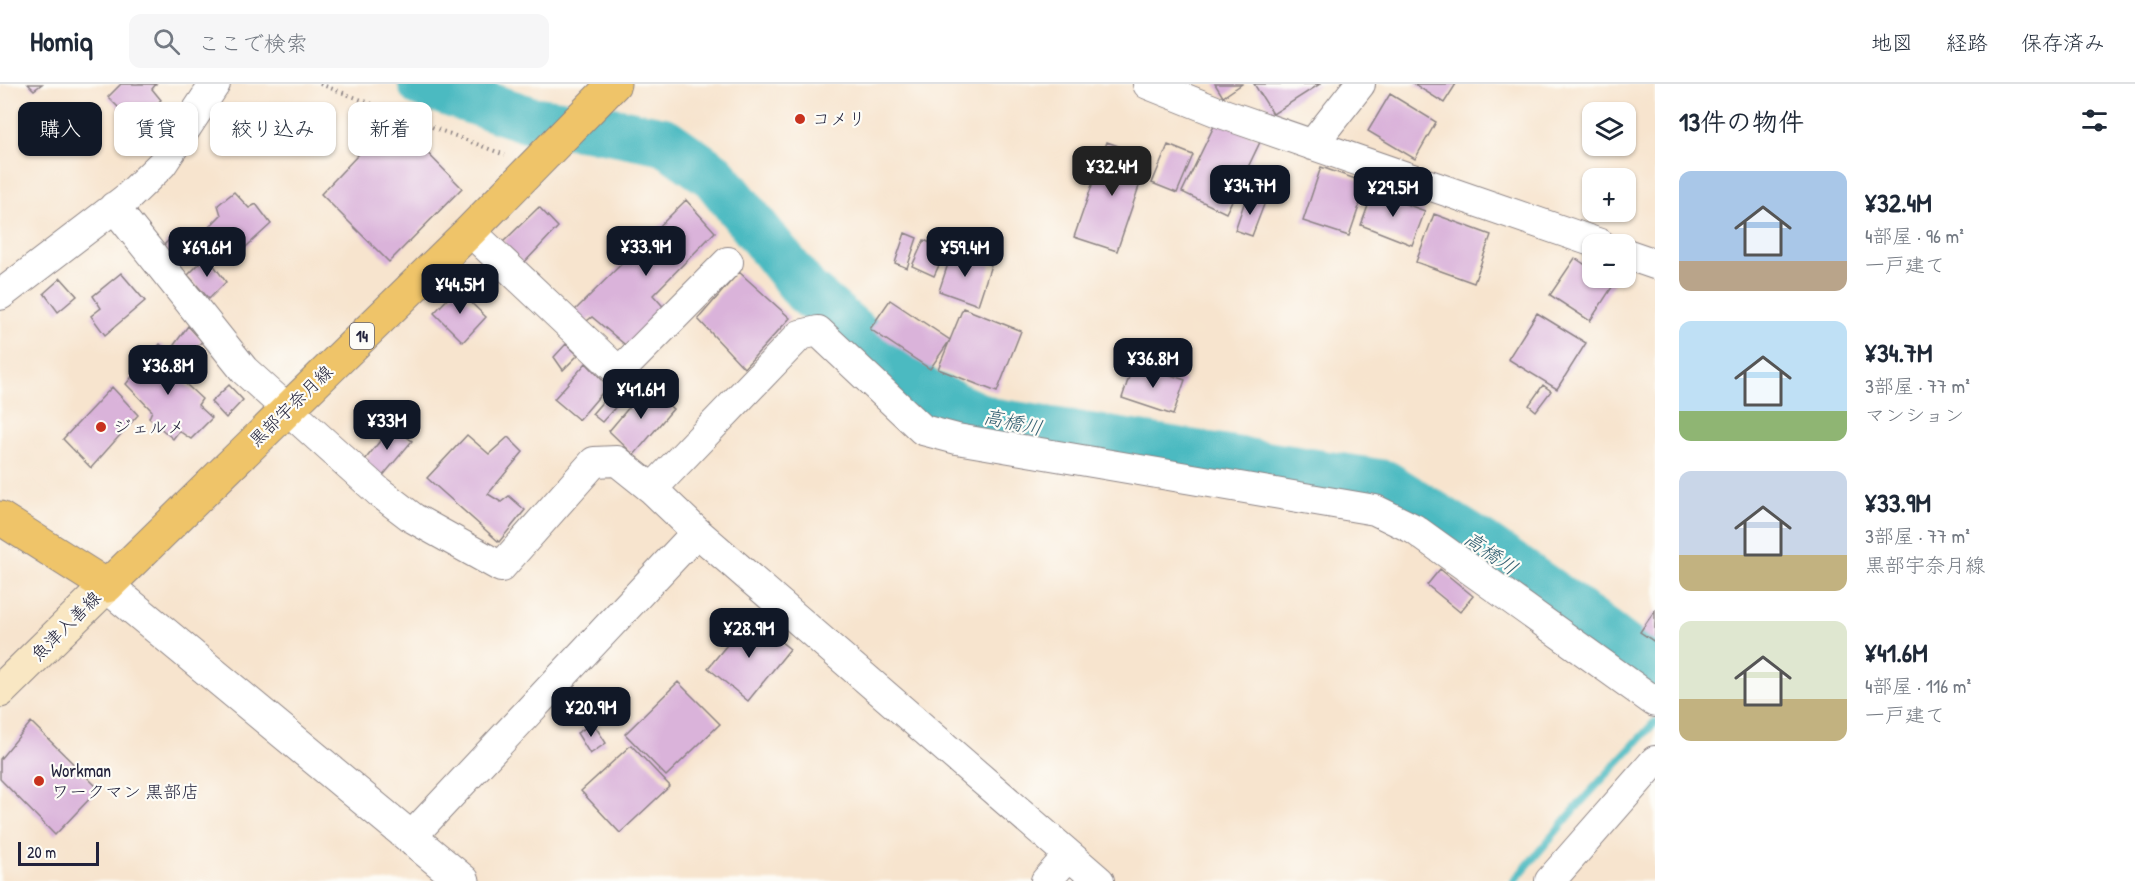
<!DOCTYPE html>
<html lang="ja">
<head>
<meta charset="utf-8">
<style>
	:root { --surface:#fff; --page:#f6f6f7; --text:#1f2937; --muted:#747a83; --line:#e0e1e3; --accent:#111827 }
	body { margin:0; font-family:"Patrick Hand","Klee One",sans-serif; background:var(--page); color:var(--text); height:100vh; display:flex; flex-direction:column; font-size:22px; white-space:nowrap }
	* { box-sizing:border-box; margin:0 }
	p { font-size:20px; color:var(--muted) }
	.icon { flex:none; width:33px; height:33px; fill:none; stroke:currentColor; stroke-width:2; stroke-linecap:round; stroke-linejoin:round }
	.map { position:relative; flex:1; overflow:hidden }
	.side { display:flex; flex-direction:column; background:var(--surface); width:480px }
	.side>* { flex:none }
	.hud { position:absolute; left:18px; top:18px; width:570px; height:54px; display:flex; gap:12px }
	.fabs { position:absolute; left:1582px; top:18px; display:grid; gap:12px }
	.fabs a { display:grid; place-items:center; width:54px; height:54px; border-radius:12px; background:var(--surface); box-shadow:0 2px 4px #0004; font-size:30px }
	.scale { position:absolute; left:18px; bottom:15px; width:81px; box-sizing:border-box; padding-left:6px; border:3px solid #22223b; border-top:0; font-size:16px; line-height:21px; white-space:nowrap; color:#22223b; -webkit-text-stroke:4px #fdfcf7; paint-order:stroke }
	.price { position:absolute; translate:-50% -51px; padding:0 14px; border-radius:12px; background:var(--accent); color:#fff; font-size:20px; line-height:39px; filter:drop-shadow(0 2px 3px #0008) }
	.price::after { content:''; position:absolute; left:50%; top:36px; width:18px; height:14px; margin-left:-9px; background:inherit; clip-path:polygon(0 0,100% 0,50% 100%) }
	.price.current { background:#222; color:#fff }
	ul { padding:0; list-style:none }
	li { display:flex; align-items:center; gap:18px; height:150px; padding:0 24px }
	li span { display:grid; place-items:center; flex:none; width:168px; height:120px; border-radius:12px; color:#555 }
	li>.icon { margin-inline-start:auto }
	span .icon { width:72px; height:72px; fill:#fffc; stroke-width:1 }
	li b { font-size:26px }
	h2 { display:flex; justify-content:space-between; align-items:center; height:72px; padding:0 24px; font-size:26px }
	.pill { padding:0 21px; border-radius:12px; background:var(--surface); box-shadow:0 2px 4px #0004; font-size:21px; line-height:54px }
	.pill.current { background:var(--accent); color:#fff }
	header { display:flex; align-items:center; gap:36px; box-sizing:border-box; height:84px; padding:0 30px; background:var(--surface); border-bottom:2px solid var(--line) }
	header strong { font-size:28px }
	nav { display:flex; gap:33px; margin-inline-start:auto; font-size:21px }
	.search { width:420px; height:54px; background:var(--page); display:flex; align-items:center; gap:15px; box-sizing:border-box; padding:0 21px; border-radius:12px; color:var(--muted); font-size:22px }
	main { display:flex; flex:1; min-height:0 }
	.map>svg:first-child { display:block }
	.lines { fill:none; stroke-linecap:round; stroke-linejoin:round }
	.stream { stroke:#4bbac1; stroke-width:8 }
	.river { stroke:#4bbac1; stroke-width:48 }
	.building { fill:#dab3da }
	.minor-casing { stroke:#8c8384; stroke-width:32 }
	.tertiary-casing { stroke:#8c8384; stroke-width:35 }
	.secondary-casing { stroke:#8c8384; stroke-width:35 }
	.primary-casing { stroke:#8c8384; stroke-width:35 }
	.path { stroke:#8c8384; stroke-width:4; stroke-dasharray:1.5 4.5; stroke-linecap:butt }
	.minor { stroke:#fff; stroke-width:30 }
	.tertiary { stroke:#fff; stroke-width:33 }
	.secondary { stroke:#f9e7c3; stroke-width:33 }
	.primary { stroke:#efc469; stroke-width:33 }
	.poi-dot { fill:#c8321e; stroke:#fdfcf7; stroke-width:2 }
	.labels { text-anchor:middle; stroke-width:4.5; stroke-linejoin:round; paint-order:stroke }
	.shield { fill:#fdfcf7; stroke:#646373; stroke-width:1.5 }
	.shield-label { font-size:16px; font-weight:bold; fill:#22223b }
	.poi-label { font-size:18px; fill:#22223b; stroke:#fdfcf7; text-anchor:start }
	.street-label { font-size:18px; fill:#22223b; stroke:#fdfcf7 }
	.water-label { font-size:20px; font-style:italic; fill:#325f71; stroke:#fdfcf7 }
</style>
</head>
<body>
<header>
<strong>Homiq</strong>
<div class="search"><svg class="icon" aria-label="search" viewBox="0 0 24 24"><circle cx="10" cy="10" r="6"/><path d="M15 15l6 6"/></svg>ここで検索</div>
<nav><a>地図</a><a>経路</a><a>保存済み</a></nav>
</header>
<main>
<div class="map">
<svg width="1655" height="797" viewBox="0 0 1655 797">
	<rect width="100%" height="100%" fill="#fdfcf7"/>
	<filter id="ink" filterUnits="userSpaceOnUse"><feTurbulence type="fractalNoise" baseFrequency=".0167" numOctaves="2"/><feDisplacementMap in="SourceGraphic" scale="12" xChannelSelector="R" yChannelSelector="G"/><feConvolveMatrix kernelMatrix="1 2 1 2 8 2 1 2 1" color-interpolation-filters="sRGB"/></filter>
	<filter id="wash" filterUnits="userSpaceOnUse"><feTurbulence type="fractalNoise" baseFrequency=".008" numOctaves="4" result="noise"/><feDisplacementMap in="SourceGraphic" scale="24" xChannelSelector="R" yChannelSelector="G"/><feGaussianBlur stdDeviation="1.35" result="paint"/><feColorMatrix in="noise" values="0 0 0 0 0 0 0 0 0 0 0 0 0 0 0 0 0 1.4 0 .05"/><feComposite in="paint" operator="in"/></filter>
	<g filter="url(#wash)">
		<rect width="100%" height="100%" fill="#f7e4ce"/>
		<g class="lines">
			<path class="stream" d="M1514 797 1581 718 1655 638"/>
			<path class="river" d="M422 0 530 36 609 46 664 57 714 92 806 207 923 307 989 337 1385 400 1481 460 1561 516 1655 587"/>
		</g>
		<g id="blocks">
			<path class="building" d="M28 0H42L34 6Z
				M121 0H156L152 5 161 16 135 40 108 13Z
				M1215 0H1242L1223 13Z
				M1254 0H1320L1273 30Z
				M1414 0H1456L1444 19Z
				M1390 10 1436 38 1415 75 1368 47Z
				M393 34 462 104 389 178 321 110Z
				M1217 36 1261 56 1226 129 1182 108Z
				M1107 58 1149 73 1117 167 1074 153Z
				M1168 61 1193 71 1177 109 1152 99Z
				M1321 83 1367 99 1349 152 1303 137Z
				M234 108 249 124 256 120 271 140 235 173 209 143 221 131 218 121Z
				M1373 108 1425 127 1412 161 1361 141Z
				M1247 111 1265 118 1252 152 1235 146Z
				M686 116 715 148 653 211 668 228 629 264 592 233 583 240 574 227Z
				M539 123 558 143 523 180 503 158Z
				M1434 130 1491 151 1474 199 1416 178Z
				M905 149 917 154 907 184 895 179Z
				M175 150 185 160 170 174 164 161Z
				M924 156 946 166 934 192 912 182Z
				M952 168 991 181 978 221 939 207Z
				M207 172 226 198 209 215 188 191Z
				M1575 174 1593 186V194H1604L1614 200 1590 237 1550 211Z
				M739 188 790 234 744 284 698 235Z
				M121 189 145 217 105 251 91 232 101 224 93 212Z
				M61 194 77 212 58 228 44 209Z
				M457 205 486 233 463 258 434 229Z
				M890 216 950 256 930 285 870 245Z
				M963 224 1021 247 997 308 938 285Z
				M1537 229 1586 259 1557 305 1508 275Z
				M188 242 202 257 188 275 174 261Z
				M160 260 181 279 174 289 202 315 198 321 212 334 191 355 179 347 173 355 149 334 152 327 126 300Z
				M566 260 578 271 563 286 554 273Z
				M1134 278 1185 296 1173 331 1122 314Z
				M586 279 608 302 579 336 554 315Z
				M229 301 243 316 226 334 211 318Z
				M1543 301 1551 307 1536 327 1529 321Z
				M647 302 673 325 634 371 609 347Z
				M112 303 138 331 91 384 63 355Z
				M610 309 621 317 602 338 592 330Z
				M392 342 412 357 381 394 364 377Z
				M467 351 489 370 508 353 523 368 488 410 501 418 509 412 525 426 499 458 427 394Z
				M1440 485 1473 512 1460 528 1427 501Z
				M1655 526V558L1640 548Z
				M750 533 790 565 748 617 708 584Z
				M678 598 720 640 666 692 625 650Z
				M573 611 588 623 575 639 560 626Z
				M31 638 99 705 55 751 0 695V675Z
				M593 639 606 659 590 670 577 649Z
				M631 661 670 702 620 749 581 707Z"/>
		</g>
	</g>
	<g filter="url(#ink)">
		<use href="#blocks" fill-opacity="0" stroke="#8c8384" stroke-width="1.5"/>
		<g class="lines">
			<defs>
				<path id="minor" d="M1148 0 1218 28 1600 160
					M1312 61 1360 0
					M114 123 244 286 379 408 413 434 501 483 594 378 617 377 652 405
					M470 147 619 288 728 178
					M1626 170 1655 180
					M0 211 127 114 162 80 215 0
					M697 448 652 405 800 251 818 247 923 346 957 355 1375 426 1414 445 1655 618
					M410 754 697 448 1099 797
					M1046 797 1069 771
					M1550 797 1655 677"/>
				<path id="tertiary" d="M107 502 463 797"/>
				<path id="secondary" d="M0 607 107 502"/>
				<path id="primary" d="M0 434 107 502 470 147 614 0"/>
			</defs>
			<use href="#minor" class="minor-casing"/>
			<use href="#tertiary" class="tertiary-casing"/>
			<use href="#secondary" class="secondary-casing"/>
			<use href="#primary" class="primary-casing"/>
			<path class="path" d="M320 0 505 71"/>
			<use href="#minor" class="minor"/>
			<use href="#tertiary" class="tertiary"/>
			<use href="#secondary" class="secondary"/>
			<use href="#primary" class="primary"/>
		</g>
	</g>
	<g class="poi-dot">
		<circle cx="800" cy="35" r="6"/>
		<circle cx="101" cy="343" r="6"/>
		<circle cx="39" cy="697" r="6"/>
	</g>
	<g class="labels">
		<rect class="shield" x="350" y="239" width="24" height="26" rx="4.5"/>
		<g class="shield-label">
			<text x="362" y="258">14</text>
		</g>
		<g class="poi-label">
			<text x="812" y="41">コメリ</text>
			<text x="113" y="349">ジェルメ</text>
			<text x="51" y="693">Workman<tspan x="51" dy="21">ワークマン 黒部店</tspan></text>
		</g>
		<g class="street-label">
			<text transform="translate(291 322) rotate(-44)" y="6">黒部宇奈月線</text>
			<text transform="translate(66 542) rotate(-45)" y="6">魚津入善線</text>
		</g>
		<g class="water-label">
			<text transform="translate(1013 338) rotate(12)" y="7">高橋川</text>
			<text transform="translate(1491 469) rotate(35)" y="7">高橋川</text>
		</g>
	</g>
</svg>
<div class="fabs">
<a><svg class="icon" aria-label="layers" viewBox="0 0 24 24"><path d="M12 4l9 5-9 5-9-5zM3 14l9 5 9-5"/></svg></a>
<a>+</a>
<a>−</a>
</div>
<div class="scale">20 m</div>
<b class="price current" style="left:1112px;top:113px">¥32.4M</b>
<b class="price" style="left:1250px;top:132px">¥34.7M</b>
<b class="price" style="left:1393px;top:134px">¥29.5M</b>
<b class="price" style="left:646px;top:193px">¥33.9M</b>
<b class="price" style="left:207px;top:194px">¥69.6M</b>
<b class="price" style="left:965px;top:194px">¥59.4M</b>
<b class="price" style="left:460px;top:231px">¥44.5M</b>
<b class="price" style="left:1153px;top:305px">¥36.8M</b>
<b class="price" style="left:168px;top:312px">¥36.8M</b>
<b class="price" style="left:641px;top:336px">¥41.6M</b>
<b class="price" style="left:387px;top:367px">¥33M</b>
<b class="price" style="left:749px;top:575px">¥28.9M</b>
<b class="price" style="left:591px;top:654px">¥20.9M</b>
<div class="hud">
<a class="pill current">購入</a>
<a class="pill">賃貸</a>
<a class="pill">絞り込み</a>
<a class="pill">新着</a>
</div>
</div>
<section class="side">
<h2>13件の物件<svg class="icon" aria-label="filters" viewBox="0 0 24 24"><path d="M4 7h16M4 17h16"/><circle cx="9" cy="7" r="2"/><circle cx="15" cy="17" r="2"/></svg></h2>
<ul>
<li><span style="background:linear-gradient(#a9c7e8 75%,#b9a48a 0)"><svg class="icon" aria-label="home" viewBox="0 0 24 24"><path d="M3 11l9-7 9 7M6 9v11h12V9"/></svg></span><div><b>¥32.4M</b><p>4部屋 · 96 m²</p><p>一戸建て</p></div></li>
<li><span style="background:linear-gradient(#bfe0f5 75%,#8fb573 0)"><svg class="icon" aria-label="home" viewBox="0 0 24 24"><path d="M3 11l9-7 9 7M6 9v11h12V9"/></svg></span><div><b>¥34.7M</b><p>3部屋 · 77 m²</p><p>マンション</p></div></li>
<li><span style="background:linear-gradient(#c9d6e8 70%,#c2b280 0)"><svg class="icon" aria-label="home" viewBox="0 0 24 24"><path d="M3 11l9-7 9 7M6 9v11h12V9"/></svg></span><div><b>¥33.9M</b><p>3部屋 · 77 m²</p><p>黒部宇奈月線</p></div></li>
<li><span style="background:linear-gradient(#dfe7d0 65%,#c2b280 0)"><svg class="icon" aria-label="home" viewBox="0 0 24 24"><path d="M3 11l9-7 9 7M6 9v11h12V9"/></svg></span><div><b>¥41.6M</b><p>4部屋 · 116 m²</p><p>一戸建て</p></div></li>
</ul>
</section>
</main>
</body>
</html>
